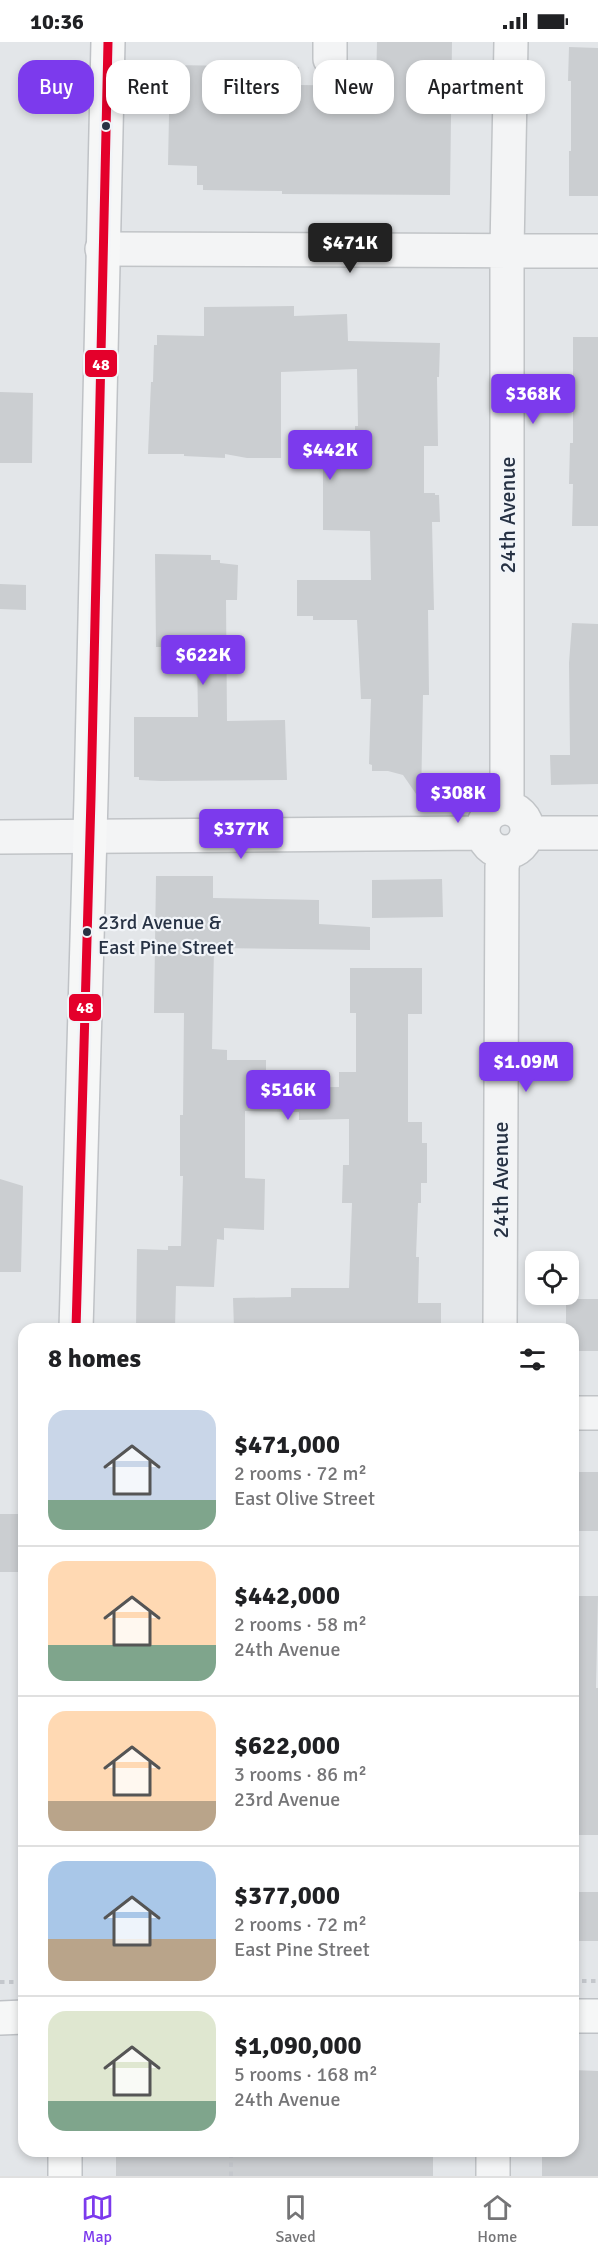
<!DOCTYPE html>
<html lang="en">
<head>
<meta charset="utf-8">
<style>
	:root { --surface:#fff; --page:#f6f6f6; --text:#202124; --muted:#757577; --line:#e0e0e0; --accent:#7c3aed }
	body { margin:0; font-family:Signika,sans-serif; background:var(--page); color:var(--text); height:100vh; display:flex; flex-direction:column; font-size:22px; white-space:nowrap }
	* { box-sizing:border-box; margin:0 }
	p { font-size:20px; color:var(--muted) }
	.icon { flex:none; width:33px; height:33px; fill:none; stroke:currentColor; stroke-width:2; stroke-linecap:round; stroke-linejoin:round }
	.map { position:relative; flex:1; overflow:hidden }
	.sheet { position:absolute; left:18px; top:1281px; width:561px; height:834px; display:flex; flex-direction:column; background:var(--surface); border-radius:18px; box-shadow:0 3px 9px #0003 }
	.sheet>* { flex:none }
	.banner { position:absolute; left:18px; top:18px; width:562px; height:54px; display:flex; gap:12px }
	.buttons { position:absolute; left:525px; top:1209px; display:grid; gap:12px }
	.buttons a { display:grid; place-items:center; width:54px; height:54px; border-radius:12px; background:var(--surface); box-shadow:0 3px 9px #0003; font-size:30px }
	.price { position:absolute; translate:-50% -51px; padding:0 14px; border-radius:6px; background:var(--accent); color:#fff; font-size:20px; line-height:39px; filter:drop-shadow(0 2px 3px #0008) }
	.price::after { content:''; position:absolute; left:50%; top:36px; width:18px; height:14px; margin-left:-9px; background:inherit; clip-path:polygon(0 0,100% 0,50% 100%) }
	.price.on { background:#222; color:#fff }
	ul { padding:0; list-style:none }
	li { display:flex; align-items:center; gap:18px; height:150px; padding:0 30px }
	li+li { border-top:2px solid var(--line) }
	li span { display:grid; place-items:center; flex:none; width:168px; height:120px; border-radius:18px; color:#555 }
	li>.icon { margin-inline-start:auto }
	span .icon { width:72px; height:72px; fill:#fffc; stroke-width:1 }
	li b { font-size:26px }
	h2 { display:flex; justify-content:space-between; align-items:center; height:72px; padding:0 30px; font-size:26px }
	.chip { padding:0 21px; border-radius:18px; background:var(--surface); box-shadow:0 3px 9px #0003; font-size:21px; line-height:54px }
	.chip.on { background:var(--accent); color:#fff }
	.status { display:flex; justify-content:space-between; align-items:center; height:42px; padding:0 30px; background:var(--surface); direction:ltr }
	.status svg { height:16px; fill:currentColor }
	.dock { display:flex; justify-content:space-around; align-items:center; height:84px; border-top:2px solid var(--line); background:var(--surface); font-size:16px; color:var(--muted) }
	.dock a { display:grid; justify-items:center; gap:3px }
	.dock .on { color:var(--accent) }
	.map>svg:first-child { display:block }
	.building { fill:#cbced1 }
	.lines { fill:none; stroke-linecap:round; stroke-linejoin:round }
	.minor-casing { stroke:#c1c4c7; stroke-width:36 }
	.major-casing { stroke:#bfc2c6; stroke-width:36 }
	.path { stroke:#c4c7cc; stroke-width:4; stroke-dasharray:4.5 4.5; stroke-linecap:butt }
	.minor { stroke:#f3f4f5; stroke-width:33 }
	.major { stroke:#f6f7f7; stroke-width:33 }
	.bus-1-casing { stroke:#f1f4f8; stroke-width:14 }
	.bus-1 { stroke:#e4002b; stroke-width:9 }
	.bus-dot { fill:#273244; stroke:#f1f4f8; stroke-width:2 }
	.labels { text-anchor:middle; stroke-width:4.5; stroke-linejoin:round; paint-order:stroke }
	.bus-label { font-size:20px; fill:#273244; stroke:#f1f4f8; text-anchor:start }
	.street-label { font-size:22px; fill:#273244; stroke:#f1f4f8 }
	.line-badge { stroke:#f1f4f8; stroke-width:2 }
	.badge-label { font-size:16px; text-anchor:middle; font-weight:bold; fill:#fff }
</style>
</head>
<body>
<div class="status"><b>10:36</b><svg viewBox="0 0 49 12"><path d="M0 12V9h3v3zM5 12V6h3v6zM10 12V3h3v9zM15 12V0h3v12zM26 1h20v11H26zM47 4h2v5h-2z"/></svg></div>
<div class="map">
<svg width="598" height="2134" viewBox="0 0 598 2134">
	<rect width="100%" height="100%" fill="#e3e6e9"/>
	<path class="building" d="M377 0H452L450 153 282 152V149L203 148V143H197V124L168 123 170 23 299 25V43L376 44Z
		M569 5 598 6V154H569V109H571V39H568Z
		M294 264V274L347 272 348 299 440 301 439 335H437L438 404H424V451H435V453H439L440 480H432L434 568H428L429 653H423L421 759 403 733 388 729H372V723L369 722 371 657H361L357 578H313V574H297V538H371L370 489 323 488V424H355V384H358L357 327 281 330V416H247L225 412V416L184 414V412H148L151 340H153L154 303H157V293L204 294V265Z
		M573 295H598V484H572L573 442H569L570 401H573Z
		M0 350 33 351 32 421H0Z
		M155 512 211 513V518H220V521L238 523 237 558H226L227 679 285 678 287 738 161 739 139 738V735H134V675H198L197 614H161V605H156Z
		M0 542 26 543V568L0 567Z
		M572 581 598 582V742L551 743 550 713H570L569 621Z
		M156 834H213V856L319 858V882L370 885V908L214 906 212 1007 227 1008V1018H266V1046L339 1045V1030H356V971H350V926H422V972H408V1080H422V1101H427V1141H421V1161H418L416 1215H419L418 1261H441V1287H234L233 1256 291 1255V1246H349L352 1161H342L343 1123H349V1077L299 1078V1070L245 1069V1136L265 1137 264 1188 224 1186V1198L217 1197 214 1245 176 1244 175 1287H136L137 1207 168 1208V1204H181L183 1134H180V1073H183L184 971H154Z
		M442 837 443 875 372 876V838Z
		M0 1137 23 1144 21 1230H0Z
		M566 1257H598V1309H573V1287H566Z
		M573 1430H598V1489H573Z
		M0 1472H24V1530H0Z
		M573 1554H598L596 1646H598V1793H573Z
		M573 1850H598V1899H573Z
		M573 2028 598 2029V2134H542V2109H573Z
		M116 2109H433V2134H116Z"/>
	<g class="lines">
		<defs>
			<path id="minor" d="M330 17V0
				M102 207 598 209
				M483 788a22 22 0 1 1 44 0a22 22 0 1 1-44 0Z
				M507 766V207L511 0
				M528 791H598
				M0 795 483 791
				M500 1287 502 825 505 810
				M573 1371H598
				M493 2134V2109"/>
			<path id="major" d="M76 1287 91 756 108 0
				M573 1974H598
				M0 1976 24 1975
				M65 2134V2109"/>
		</defs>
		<use href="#minor" class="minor-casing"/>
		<use href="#major" class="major-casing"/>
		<path class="path" d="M573 1939H598
			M0 1940H24
			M231 2134V2109"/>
		<use href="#minor" class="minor"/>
		<use href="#major" class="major"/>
		<defs>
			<path id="bus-1" d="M76 1287 91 756 108 0"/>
		</defs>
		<use href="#bus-1" class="bus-1-casing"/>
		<use href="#bus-1" class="bus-1"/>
	</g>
	<g class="bus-dot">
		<circle cx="106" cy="84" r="5"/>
		<circle cx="87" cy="890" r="5"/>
	</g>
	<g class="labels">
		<g class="bus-label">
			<text x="98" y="887">23rd Avenue &amp;<tspan x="98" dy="25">East Pine Street</tspan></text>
		</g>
		<g class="street-label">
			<text transform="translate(507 473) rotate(-90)" y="8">24th Avenue</text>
			<text transform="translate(500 1138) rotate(-90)" y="8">24th Avenue</text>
		</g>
	</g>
	<g class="line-badge">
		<rect x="84" y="307" width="34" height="29" rx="6" fill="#e4002b"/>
		<rect x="68" y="951" width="34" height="29" rx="6" fill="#e4002b"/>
	</g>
	<g class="badge-label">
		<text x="101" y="328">48</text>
		<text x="85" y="971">48</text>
	</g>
</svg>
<div class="buttons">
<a><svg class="icon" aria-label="locate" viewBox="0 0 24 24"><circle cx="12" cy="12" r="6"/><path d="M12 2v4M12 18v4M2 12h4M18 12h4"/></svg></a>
</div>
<b class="price on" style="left:350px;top:232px">$471K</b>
<b class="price" style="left:533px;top:383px">$368K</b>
<b class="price" style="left:330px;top:439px">$442K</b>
<b class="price" style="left:203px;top:644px">$622K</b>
<b class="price" style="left:458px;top:782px">$308K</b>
<b class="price" style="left:241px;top:818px">$377K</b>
<b class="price" style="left:526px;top:1051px">$1.09M</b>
<b class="price" style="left:288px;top:1079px">$516K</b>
<div class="banner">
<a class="chip on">Buy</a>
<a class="chip">Rent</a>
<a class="chip">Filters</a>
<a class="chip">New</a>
<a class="chip">Apartment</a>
</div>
<section class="sheet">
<h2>8 homes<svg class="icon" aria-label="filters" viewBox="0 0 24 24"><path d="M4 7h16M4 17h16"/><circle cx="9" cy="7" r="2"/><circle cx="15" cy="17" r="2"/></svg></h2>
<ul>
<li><span style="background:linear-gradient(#c9d6e8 75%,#7fa58c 0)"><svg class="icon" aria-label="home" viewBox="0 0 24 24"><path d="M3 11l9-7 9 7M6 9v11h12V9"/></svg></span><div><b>$471,000</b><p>2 rooms · 72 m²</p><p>East Olive Street</p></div></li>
<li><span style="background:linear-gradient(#ffd9b3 70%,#7fa58c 0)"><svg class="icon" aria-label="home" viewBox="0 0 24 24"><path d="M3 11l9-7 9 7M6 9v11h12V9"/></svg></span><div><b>$442,000</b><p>2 rooms · 58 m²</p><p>24th Avenue</p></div></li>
<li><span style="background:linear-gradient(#ffd9b3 75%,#b9a48a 0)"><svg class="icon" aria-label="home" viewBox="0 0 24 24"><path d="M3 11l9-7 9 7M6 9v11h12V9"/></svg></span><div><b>$622,000</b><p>3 rooms · 86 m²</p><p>23rd Avenue</p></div></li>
<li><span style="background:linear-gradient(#a9c7e8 65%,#b9a48a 0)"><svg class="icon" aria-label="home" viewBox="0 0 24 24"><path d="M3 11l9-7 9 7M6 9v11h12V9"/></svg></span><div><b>$377,000</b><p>2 rooms · 72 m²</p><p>East Pine Street</p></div></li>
<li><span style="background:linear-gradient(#dfe7d0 75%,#7fa58c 0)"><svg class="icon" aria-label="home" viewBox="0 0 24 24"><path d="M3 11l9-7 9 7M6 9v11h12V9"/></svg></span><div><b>$1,090,000</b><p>5 rooms · 168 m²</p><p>24th Avenue</p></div></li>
</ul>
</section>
</div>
<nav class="dock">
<a class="on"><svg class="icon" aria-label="map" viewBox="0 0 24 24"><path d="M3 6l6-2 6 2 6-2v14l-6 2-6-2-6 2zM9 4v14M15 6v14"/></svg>Map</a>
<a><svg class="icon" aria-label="saved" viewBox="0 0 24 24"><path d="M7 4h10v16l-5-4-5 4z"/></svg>Saved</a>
<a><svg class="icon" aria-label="home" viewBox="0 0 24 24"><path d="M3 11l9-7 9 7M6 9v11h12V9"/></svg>Home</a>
</nav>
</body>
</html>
